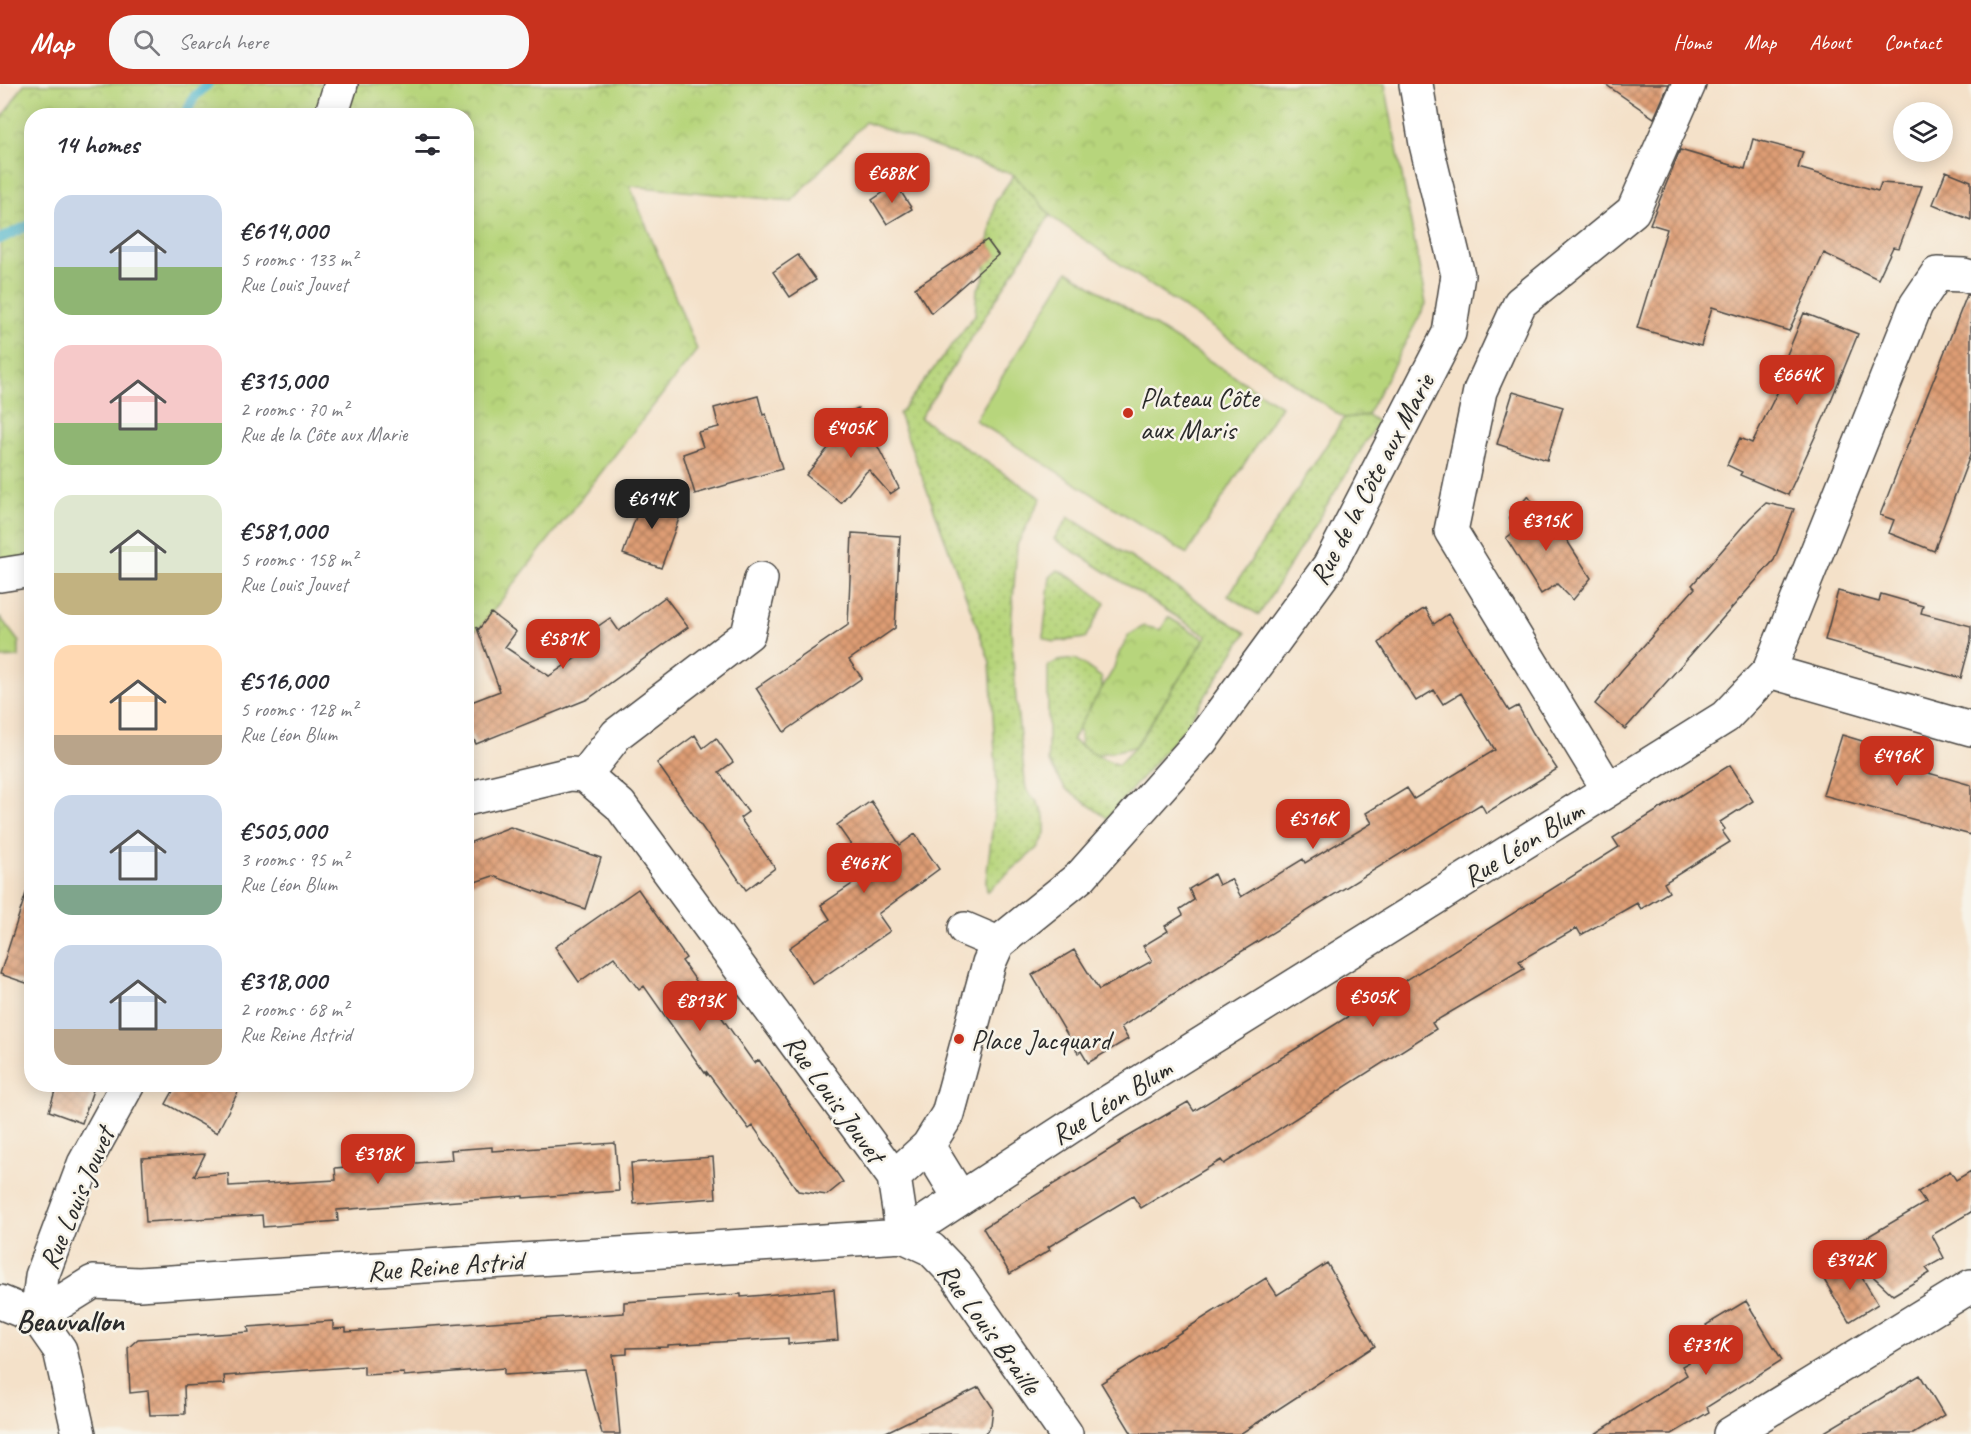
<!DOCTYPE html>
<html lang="en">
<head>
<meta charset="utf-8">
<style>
	:root { --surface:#fff; --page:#f7f7f7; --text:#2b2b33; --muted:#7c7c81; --accent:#c8321e }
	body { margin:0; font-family:Caveat,sans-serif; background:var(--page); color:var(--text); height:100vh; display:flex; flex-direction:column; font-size:22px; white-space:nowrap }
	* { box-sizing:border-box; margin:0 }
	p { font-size:20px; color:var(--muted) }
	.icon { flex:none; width:33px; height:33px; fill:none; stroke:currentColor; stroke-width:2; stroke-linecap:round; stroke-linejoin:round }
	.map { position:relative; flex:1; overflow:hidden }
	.sheet { position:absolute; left:24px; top:24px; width:450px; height:984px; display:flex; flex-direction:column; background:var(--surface); border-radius:24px; box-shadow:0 3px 15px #0003 }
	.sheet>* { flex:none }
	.fabs { position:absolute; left:1893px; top:18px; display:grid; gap:12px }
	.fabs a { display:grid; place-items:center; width:60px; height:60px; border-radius:50%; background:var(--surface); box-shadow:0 3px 15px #0003; font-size:30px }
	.price { position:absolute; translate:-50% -51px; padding:0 14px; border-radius:12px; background:var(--accent); color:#fff; font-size:20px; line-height:39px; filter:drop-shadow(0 2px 3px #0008) }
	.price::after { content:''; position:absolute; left:50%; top:36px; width:18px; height:14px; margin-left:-9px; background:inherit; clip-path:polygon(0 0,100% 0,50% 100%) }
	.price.current { background:#222; color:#fff }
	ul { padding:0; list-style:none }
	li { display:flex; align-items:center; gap:18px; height:150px; padding:0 30px }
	li span { display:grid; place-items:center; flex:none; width:168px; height:120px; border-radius:18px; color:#555 }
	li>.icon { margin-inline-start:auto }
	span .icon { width:72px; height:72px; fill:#fffc; stroke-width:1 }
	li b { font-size:26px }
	h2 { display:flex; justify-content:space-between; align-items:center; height:72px; padding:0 30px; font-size:26px }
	header { display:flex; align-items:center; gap:36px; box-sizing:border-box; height:84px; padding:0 30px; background:var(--accent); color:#fff }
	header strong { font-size:28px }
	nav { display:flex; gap:33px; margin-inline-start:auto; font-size:21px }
	.search { width:420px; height:54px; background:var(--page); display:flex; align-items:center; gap:15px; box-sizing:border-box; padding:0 21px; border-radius:24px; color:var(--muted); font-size:22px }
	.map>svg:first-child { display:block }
	.grass { fill:url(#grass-dots); stroke:#718054; stroke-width:1.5 }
	.park { fill:url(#park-crowns); stroke:#718054; stroke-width:1.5 }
	.pitch { fill:#b7d57c; stroke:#718054; stroke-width:1.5 }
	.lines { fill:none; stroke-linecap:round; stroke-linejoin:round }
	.stream { stroke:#4db5cb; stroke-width:10 }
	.building { fill:url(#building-cross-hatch) }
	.street-casing { stroke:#494643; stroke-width:36 }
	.street { stroke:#fff; stroke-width:33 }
	.poi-dot { fill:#c8321e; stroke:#f7f3e8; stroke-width:2 }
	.labels { text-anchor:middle; stroke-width:5; stroke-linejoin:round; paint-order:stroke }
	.poi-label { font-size:28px; fill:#2b2b2b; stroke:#f7f3e8; text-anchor:start }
	.street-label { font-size:28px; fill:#2b2b2b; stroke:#f7f3e8 }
	.neighbourhood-label { font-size:30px; font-weight:bold; fill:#2b2b2b; stroke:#f7f3e8 }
</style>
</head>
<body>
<header>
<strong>Map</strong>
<div class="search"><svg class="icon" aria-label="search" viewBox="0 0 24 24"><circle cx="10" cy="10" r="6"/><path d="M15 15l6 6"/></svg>Search here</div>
<nav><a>Home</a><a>Map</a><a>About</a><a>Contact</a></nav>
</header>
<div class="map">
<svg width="1971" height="1350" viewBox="0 0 1971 1350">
	<defs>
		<pattern id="grass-dots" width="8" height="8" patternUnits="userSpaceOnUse" patternTransform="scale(1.5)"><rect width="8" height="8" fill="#b7d57c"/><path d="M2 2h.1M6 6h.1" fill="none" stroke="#9eb76b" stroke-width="1.8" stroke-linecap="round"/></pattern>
		<pattern id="park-crowns" width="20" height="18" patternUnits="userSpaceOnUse" patternTransform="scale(1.5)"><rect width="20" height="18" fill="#b7d57c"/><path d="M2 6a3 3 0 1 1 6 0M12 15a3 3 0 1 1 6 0" fill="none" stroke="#9eb76b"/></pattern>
		<pattern id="building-cross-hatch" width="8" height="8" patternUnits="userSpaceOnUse" patternTransform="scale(1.5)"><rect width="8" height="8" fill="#de9d74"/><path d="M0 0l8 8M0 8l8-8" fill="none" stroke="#b4805f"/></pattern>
	</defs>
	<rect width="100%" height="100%" fill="#f7f3e8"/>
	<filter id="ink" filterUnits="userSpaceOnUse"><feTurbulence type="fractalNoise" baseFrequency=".0167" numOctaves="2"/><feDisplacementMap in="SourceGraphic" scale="12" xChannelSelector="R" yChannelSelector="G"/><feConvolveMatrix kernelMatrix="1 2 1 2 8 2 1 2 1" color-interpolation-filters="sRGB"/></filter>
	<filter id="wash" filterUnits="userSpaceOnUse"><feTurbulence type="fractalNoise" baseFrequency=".008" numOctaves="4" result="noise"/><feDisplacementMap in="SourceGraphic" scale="24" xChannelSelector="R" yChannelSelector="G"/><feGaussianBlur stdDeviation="1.35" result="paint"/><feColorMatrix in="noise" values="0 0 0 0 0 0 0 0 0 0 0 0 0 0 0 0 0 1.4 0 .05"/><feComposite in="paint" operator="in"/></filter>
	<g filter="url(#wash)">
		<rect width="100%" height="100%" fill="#f4e1c9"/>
		<path class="grass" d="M1014 91 1050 131 920 334 1041 414 1017 461 1011 544 1016 616 1026 705 1037 718 1045 733V749L1037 764 987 808 986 797 997 705 990 578 899 330 975 231 977 206 983 197 995 118Z
			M1367 331 1378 338 1259 531 1228 512 1344 334Z
			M1069 433 1246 549 1184 645 1107 734 1065 704 1048 677V582L1058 577 1076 575 1102 594V605L1072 656 1096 671 1118 681 1135 663 1207 552 1054 455Z
			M1058 486 1082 500 1105 519 1085 554 1053 558 1043 553 1050 493Z"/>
		<path class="park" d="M24 0H1385L1426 220 1367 331 1344 334 1053 134 1014 91 865 38 792 117 630 102 697 266 478 546 466 544V32H32L31 494 0 503V37Z
			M0 533 19 558V573L0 574Z
			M1168 533 1205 555 1135 663 1096 671 1081 661 1079 642 1113 586 1119 569 1129 551 1144 542 1161 546Z"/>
		<path class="pitch" d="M1068 187 1281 322 1187 470 975 336Z"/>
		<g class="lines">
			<path class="stream" d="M185 32 194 13 208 0
				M0 155 32 140"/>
		</g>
		<g id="blocks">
			<path class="building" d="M1605 0H1669L1654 34Z
				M1753 55 1803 68 1798 84 1878 107 1881 99 1922 102 1899 164 1893 163 1878 195 1824 169 1789 247 1712 223 1701 262 1637 244 1667 145 1650 140 1680 66 1745 85Z
				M1946 87 1971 97V136L1933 120Z
				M896 100 912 125 887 140 872 116Z
				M987 156 998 171 931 229 915 204Z
				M798 171 816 196 790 213 773 188Z
				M1967 211H1971V369L1934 467 1889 449 1894 436 1880 431Z
				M1804 229 1858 250 1825 331 1788 411 1740 391 1742 388 1727 381 1740 354 1752 359 1791 281 1784 278Z
				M1513 308 1563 323 1547 376 1497 360Z
				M758 312 763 331 766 330 782 385 695 410 683 370 703 363 698 348 719 343 714 324Z
				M858 324 899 404 890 410 869 386 866 388 841 419 806 391 839 351 827 338Z
				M646 404 681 429 661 484 623 470Z
				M1528 412 1555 450 1561 447 1591 494 1573 516 1557 500 1541 510 1506 454 1517 446 1509 433Z
				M1766 419 1794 425 1774 476 1625 645 1595 620 1621 587 1695 504 1692 501 1750 434Z
				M852 449 900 452 895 544 849 576 862 594 784 648 756 604 848 541Z
				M1838 507 1879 518 1881 510 1923 522 1921 529 1971 542V557L1961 594 1825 556Z
				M665 513 688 543 588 615 476 660 466 638V620L500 607 477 544 479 545 491 529 516 548 505 563 549 592 592 563 584 552 610 534 619 547Z
				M1425 524 1434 540 1448 530 1509 627 1518 622 1533 649 1557 685 1486 729 1481 720 1197 895 1121 943 1128 955 1088 979 1081 967 1078 969 1032 891 1074 866 1099 906 1152 877 1143 862 1168 847 1165 842 1183 831 1180 825 1194 816 1189 805 1214 790 1219 801 1231 795 1241 813 1303 775 1305 779 1372 739 1366 729 1407 704 1414 715 1495 666 1461 609 1443 620 1434 606 1416 617 1379 559 1396 543Z
				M695 651 703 664 716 654 733 678 719 688 748 728 740 734 775 784 746 806 657 679Z
				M1842 651 1896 667 1893 679 1971 701V751L1823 711Z
				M1730 681 1753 717 1720 738 1725 745 1722 747 1730 758 1664 799 1669 808 1641 825 1637 819 1581 851 1577 844 1519 877 1524 885 1432 939 1436 945 1224 1080 1221 1076 1141 1124 1133 1112 1048 1163 1050 1166 1010 1190 983 1144 1120 1059 1119 1058 1188 1018 1194 1027 1312 955 1619 763 1613 754Z
				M871 717 900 761 915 750 939 785 878 830 890 847 813 900 789 864 830 835 821 821 870 788 837 741Z
				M510 743 601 774 585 825 493 792 466 801V760Z
				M638 805 686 874 682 877 754 979 759 976 843 1098 827 1111 798 1107 753 1042 749 1045 706 987 707 992 644 902 639 906 614 873 579 898 555 863Z
				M26 809 32 810V901L0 890Z
				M57 1000H95L82 1039 49 1027Z
				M177 1000H242L217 1049 166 1020Z
				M615 1059 619 1107 523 1114V1112L337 1126 338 1137 263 1143 262 1131 146 1138 142 1074 205 1070 194 1092 228 1089 229 1102 336 1096 335 1084 393 1079V1081L452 1076 451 1066 492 1063V1067Z
				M713 1073 716 1114 634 1120 631 1079Z
				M1950 1087 1956 1096 1971 1087V1128L1932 1151 1944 1174 1926 1184 1930 1189 1893 1211 1845 1166 1925 1119 1918 1108Z
				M1852 1177 1878 1220 1849 1238 1823 1194Z
				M1327 1179 1375 1262 1240 1350H1132L1101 1299 1266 1194 1277 1211Z
				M834 1205 838 1256 788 1260V1254L668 1261V1263L627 1264V1270L613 1271 620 1350H602L585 1286 504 1291V1284L404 1292V1289L364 1291V1282L224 1292 225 1300 184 1302 185 1330 150 1331 148 1307 130 1309 128 1264 138 1255 249 1248 248 1243 333 1237V1245L346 1244V1248L624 1229V1218L741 1210V1213Z
				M1746 1217 1782 1276 1707 1323 1709 1328 1672 1350H1595L1687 1291 1682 1282 1698 1273 1693 1265 1713 1253 1706 1241Z
				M1920 1291 1944 1331 1913 1350H1821Z
				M979 1303 993 1324 991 1341 985 1350H882Z"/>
		</g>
	</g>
	<g filter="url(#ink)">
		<use href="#blocks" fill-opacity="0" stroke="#494643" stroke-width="1.5"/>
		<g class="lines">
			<defs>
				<path id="street" d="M331 32 341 0
					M0 491 32 486
					M1769 587 1971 645
					M585 691 617 650 748 550 761 495
					M1608 705 1451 447 1480 307 1520 219 1633 127 1689 0
					M466 715 570 690 585 691 620 721 894 1093 903 1152
					M998 859 1081 792 1201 657 1329 482 1449 249 1458 191 1426 60 1416 0
					M928 1062 960 1114
					M894 1093 928 1062 948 1030 989 879 998 859 965 845
					M903 1152 931 1165 955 1190 1066 1350
					M0 1218 37 1233
					M37 1233 93 1198 139 1200 903 1152 1102 1022 1725 633 1769 587 1916 221 1937 190 1964 191 1971 193
					M37 1233 42 1192 84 1080 128 1000
					M37 1233 60 1266 79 1350
					M1730 1350 1971 1202"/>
			</defs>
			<use href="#street" class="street-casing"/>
			<use href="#street" class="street"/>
		</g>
	</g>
	<g class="poi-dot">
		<circle cx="1128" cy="329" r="6"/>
		<circle cx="959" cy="955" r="6"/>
	</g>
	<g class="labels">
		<g class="poi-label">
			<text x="1140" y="323">Plateau Côte<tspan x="1140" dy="32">aux Maris</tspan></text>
			<text x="971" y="965">Place Jacquard</text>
		</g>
		<g class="street-label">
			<text transform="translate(1371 395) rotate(-62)" y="10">Rue de la Côte aux Marie</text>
			<text transform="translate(1523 759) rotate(-32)" y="10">Rue Léon Blum</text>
			<text transform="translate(835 1014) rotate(54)" y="10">Rue Louis Jouvet</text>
			<text transform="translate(1111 1017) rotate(-32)" y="10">Rue Léon Blum</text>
			<text transform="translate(76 1114) rotate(-67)" y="10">Rue Louis Jouvet</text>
			<text transform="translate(445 1181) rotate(-4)" y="10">Rue Reine Astrid</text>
			<text transform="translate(990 1244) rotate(54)" y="10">Rue Louis Braille</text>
		</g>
		<g class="neighbourhood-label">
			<text x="70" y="1247">Beauvallon</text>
		</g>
	</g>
</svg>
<div class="fabs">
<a><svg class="icon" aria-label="layers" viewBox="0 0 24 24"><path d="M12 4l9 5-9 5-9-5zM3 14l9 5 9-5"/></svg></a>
</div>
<b class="price" style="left:892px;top:120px">€688K</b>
<b class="price" style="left:1797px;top:322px">€664K</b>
<b class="price" style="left:851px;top:375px">€405K</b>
<b class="price current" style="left:652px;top:446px">€614K</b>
<b class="price" style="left:1546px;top:468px">€315K</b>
<b class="price" style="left:563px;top:586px">€581K</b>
<b class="price" style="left:1897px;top:703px">€496K</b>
<b class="price" style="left:1313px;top:766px">€516K</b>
<b class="price" style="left:864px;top:810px">€467K</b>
<b class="price" style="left:1373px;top:944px">€505K</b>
<b class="price" style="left:700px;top:948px">€813K</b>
<b class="price" style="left:378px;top:1101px">€318K</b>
<b class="price" style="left:1850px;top:1207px">€342K</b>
<b class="price" style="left:1706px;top:1292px">€731K</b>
<section class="sheet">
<h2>14 homes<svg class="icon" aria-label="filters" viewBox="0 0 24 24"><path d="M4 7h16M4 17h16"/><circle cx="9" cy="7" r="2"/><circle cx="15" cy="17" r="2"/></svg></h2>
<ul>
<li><span style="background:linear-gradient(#c9d6e8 60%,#8fb573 0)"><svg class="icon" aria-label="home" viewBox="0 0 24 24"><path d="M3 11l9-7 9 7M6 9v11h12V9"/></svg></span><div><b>€614,000</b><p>5 rooms · 133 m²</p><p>Rue Louis Jouvet</p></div></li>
<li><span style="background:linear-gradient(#f6c9c9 65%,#8fb573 0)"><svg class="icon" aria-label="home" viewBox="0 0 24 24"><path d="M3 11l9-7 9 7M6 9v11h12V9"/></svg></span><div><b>€315,000</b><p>2 rooms · 70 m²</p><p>Rue de la Côte aux Marie</p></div></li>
<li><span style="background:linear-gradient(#dfe7d0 65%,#c2b280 0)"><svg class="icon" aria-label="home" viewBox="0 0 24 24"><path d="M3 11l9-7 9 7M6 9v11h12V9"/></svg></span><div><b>€581,000</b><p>5 rooms · 158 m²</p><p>Rue Louis Jouvet</p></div></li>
<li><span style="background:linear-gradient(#ffd9b3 75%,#b9a48a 0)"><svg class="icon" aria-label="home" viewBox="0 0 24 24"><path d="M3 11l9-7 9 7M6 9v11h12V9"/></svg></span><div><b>€516,000</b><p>5 rooms · 128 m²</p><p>Rue Léon Blum</p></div></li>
<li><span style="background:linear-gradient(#c9d6e8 75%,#7fa58c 0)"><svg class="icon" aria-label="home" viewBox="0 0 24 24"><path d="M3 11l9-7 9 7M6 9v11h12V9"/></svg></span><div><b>€505,000</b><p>3 rooms · 95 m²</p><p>Rue Léon Blum</p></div></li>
<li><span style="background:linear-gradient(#c9d6e8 70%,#b9a48a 0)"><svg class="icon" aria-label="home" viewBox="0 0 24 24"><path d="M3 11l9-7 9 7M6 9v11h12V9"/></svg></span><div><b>€318,000</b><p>2 rooms · 68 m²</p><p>Rue Reine Astrid</p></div></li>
</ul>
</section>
</div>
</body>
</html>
